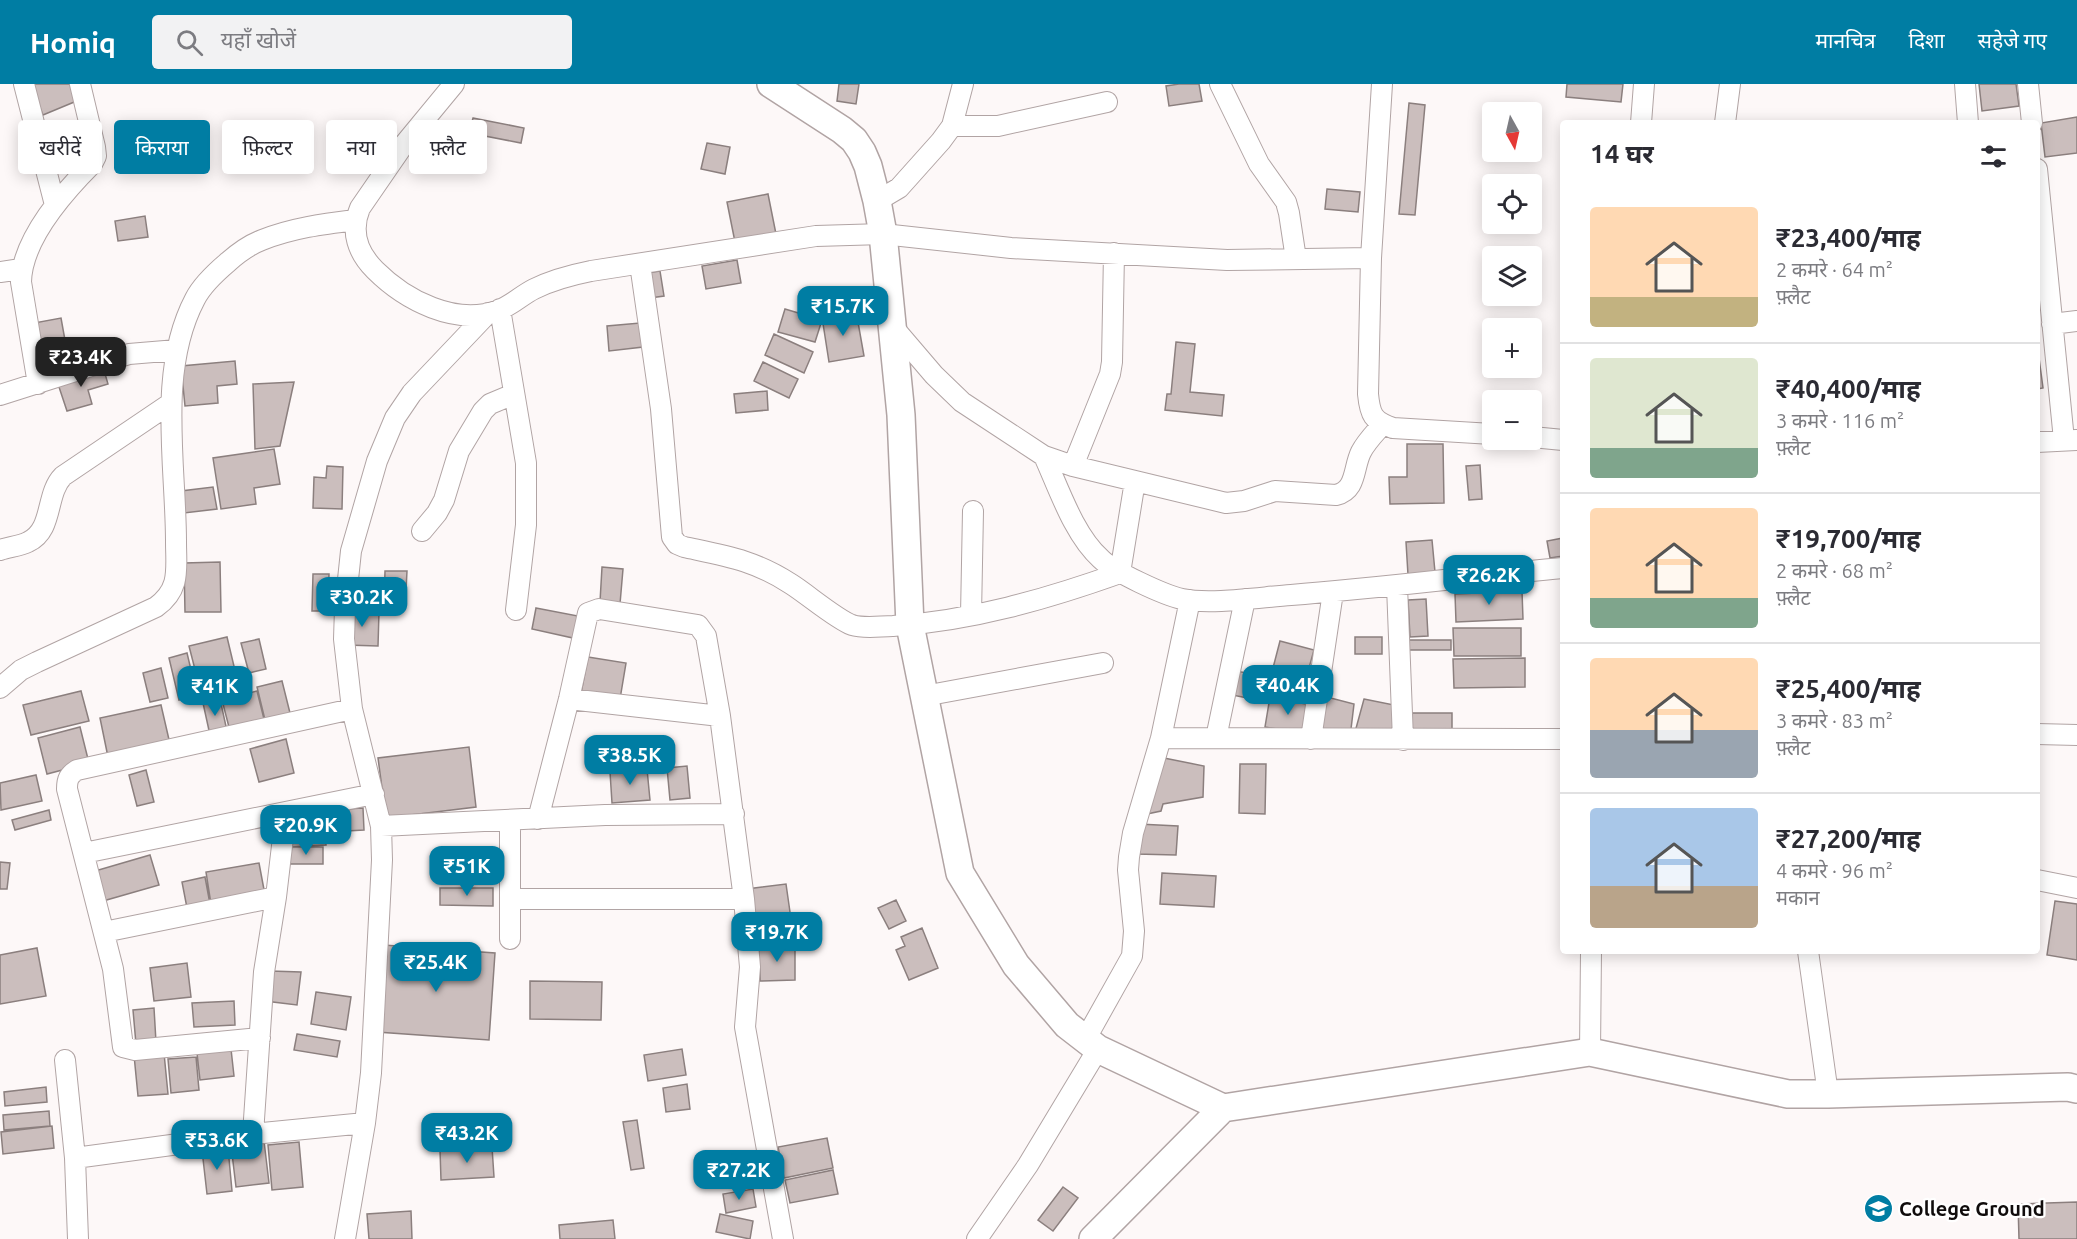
<!DOCTYPE html>
<html lang="hi">
<head>
<meta charset="utf-8">
<style>
	:root { --surface:#fff; --page:#f2f2f3; --text:#2b2b33; --muted:#7c7c81; --line:#e1e1e2; --accent:#007da3 }
	body { margin:0; font-family:Ubuntu,"Noto Sans Devanagari",sans-serif; background:var(--page); color:var(--text); height:100vh; display:flex; flex-direction:column; font-size:22px; white-space:nowrap }
	* { box-sizing:border-box; margin:0 }
	p { font-size:20px; color:var(--muted) }
	.icon { flex:none; width:33px; height:33px; fill:none; stroke:currentColor; stroke-width:2; stroke-linecap:round; stroke-linejoin:round }
	.map { position:relative; flex:1; overflow:hidden }
	.sheet { position:absolute; left:1560px; top:36px; width:480px; height:834px; display:flex; flex-direction:column; background:var(--surface); border-radius:6px; box-shadow:0 3px 15px #0003 }
	.sheet>* { flex:none }
	.banner { position:absolute; left:18px; top:36px; width:570px; height:54px; display:flex; gap:12px }
	.needle { width:39px; rotate:172deg }
	.buttons { position:absolute; left:1482px; top:18px; display:grid; gap:12px }
	.buttons a { display:grid; place-items:center; width:60px; height:60px; border-radius:6px; background:var(--surface); box-shadow:0 3px 15px #0003; font-size:30px }
	.price { position:absolute; translate:-50% -51px; padding:0 14px; border-radius:12px; background:var(--accent); color:#fff; font-size:20px; line-height:39px; filter:drop-shadow(0 2px 3px #0008) }
	.price::after { content:''; position:absolute; left:50%; top:36px; width:18px; height:14px; margin-left:-9px; background:inherit; clip-path:polygon(0 0,100% 0,50% 100%) }
	.price.on { background:#222; color:#fff }
	ul { padding:0; list-style:none }
	li { display:flex; align-items:center; gap:18px; height:150px; padding:0 30px }
	li+li { border-top:2px solid var(--line) }
	li span { display:grid; place-items:center; flex:none; width:168px; height:120px; border-radius:6px; color:#555 }
	li>.icon { margin-inline-start:auto }
	span .icon { width:72px; height:72px; fill:#fffc; stroke-width:1 }
	li b { font-size:26px }
	h2 { display:flex; justify-content:space-between; align-items:center; height:72px; padding:0 30px; font-size:26px }
	.pill { padding:0 21px; border-radius:6px; background:var(--surface); box-shadow:0 3px 15px #0003; font-size:21px; line-height:54px }
	.pill.on { background:var(--accent); color:#fff }
	header { display:flex; align-items:center; gap:36px; box-sizing:border-box; height:84px; padding:0 30px; background:var(--accent); color:#fff }
	header strong { font-size:28px }
	nav { display:flex; gap:33px; margin-inline-start:auto; font-size:21px }
	.search { width:420px; height:54px; background:var(--page); display:flex; align-items:center; gap:15px; box-sizing:border-box; padding:0 21px; border-radius:6px; color:var(--muted); font-size:22px }
	.map>svg:first-child { display:block }
	.building { fill:#cbbebd; stroke:#8b7f7e; stroke-width:1.5 }
	.lines { fill:none; stroke-linecap:round; stroke-linejoin:round }
	.minor-casing { stroke:#b1a4a4; stroke-width:22 }
	.secondary-casing { stroke:#b1a4a4; stroke-width:30 }
	.minor { stroke:#fff; stroke-width:20 }
	.secondary { stroke:#fff; stroke-width:27 }
	.labels { text-anchor:middle; stroke-width:4.5; stroke-linejoin:round; paint-order:stroke }
	.poi-label { font-size:20px; font-weight:bold; fill:#100c0c; stroke:#fff; text-anchor:start }
</style>
</head>
<body>
<header>
<strong>Homiq</strong>
<div class="search"><svg class="icon" aria-label="search" viewBox="0 0 24 24"><circle cx="10" cy="10" r="6"/><path d="M15 15l6 6"/></svg>यहाँ खोजें</div>
<nav><a>मानचित्र</a><a>दिशा</a><a>सहेजे गए</a></nav>
</header>
<div class="map">
<svg width="2077" height="1155" viewBox="0 0 2077 1155">
	<rect width="100%" height="100%" fill="#fdf8f8"/>
	<path class="building" d="M30 0H73L79 16 43 31Z
		M839 0H859L856 20 837 17Z
		M1179 0H1199L1202 17 1169 22 1166 2Z
		M1567 0H1623L1621 18 1566 13Z
		M1979 0H2016L2019 22 1982 27Z
		M1409 19 1425 21 1415 131 1399 130Z
		M2077 33V69L2045 73 2041 39Z
		M473 34 524 44 521 59 469 49Z
		M82 46 93 72 55 88 44 61Z
		M707 59 730 63 725 90 701 85Z
		M1327 105 1360 108 1358 128 1325 125Z
		M768 110 776 150 735 158 727 118Z
		M145 132 148 153 118 157 115 137Z
		M737 176 741 199 706 205 702 182Z
		M660 187 664 212 650 214 646 189Z
		M785 225 822 236 815 258 778 248Z
		M856 227 864 272 829 278 822 233Z
		M61 234 70 284 43 289 34 239Z
		M640 239 643 263 609 267 607 242Z
		M774 250 813 268 804 289 765 271Z
		M1176 258 1195 260 1190 308 1224 311 1222 332 1165 326 1167 310H1171Z
		M2037 259 2043 304 2037 305Z
		M235 277 237 300 217 302 218 319 185 322 181 282Z
		M763 278 798 295 789 314 754 297Z
		M103 283 108 300 88 306 92 320 67 327 57 297Z
		M294 298 280 362 255 365 253 300Z
		M767 307 768 326 736 329 734 310Z
		M1407 360H1443L1444 419 1390 420 1389 393H1407Z
		M274 365 280 400 254 404 256 420 221 425 213 374Z
		M1480 381 1482 415 1469 416 1466 382Z
		M327 382 343 383 342 425 313 424 314 393 326 394Z
		M213 403 217 425 184 429 181 407Z
		M1563 454V472L1550 474 1547 457Z
		M1432 456 1435 488 1408 491 1406 458Z
		M220 478 221 528H185L184 479Z
		M602 483 623 485 620 520 600 518Z
		M385 487H407L405 525 384 524Z
		M313 490H329L328 527H312Z
		M1522 507 1523 535 1456 538 1455 510Z
		M1426 515 1428 552 1410 553 1408 516Z
		M536 524 578 532 573 554 532 545Z
		M347 527 379 528 378 562 346 561Z
		M1453 544H1521V572H1454Z
		M227 553 238 599 201 609 189 562Z
		M1355 553H1382V570H1355Z
		M259 555 266 585 249 589 241 559Z
		M1403 556H1451V566H1403Z
		M1280 557 1314 566 1300 616 1267 607Z
		M187 569 197 611 179 616 169 574Z
		M588 573 626 579 620 615 581 609Z
		M1525 574V603L1454 604 1453 575Z
		M161 584 168 614 150 618 143 589Z
		M1236 587 1268 593 1263 617 1232 611Z
		M282 597 290 629 265 636 257 603Z
		M81 607 89 637 31 651 23 621Z
		M257 607 265 639 230 647 222 616Z
		M1323 612 1354 620 1351 645 1317 646Z
		M1270 613 1311 621 1306 650 1265 643Z
		M220 615 227 647 210 651 203 619Z
		M1364 615 1399 622 1394 646 1355 648Z
		M161 621 170 660 108 673 100 634Z
		M1412 629H1452V649H1412Z
		M80 643 89 679 47 690 38 654Z
		M286 655 294 689 259 698 250 665Z
		M469 663 476 723 386 734 378 674Z
		M1159 673 1204 682 1203 713 1163 720 1161 727 1147 730Z
		M1240 680H1266L1265 730 1239 729Z
		M687 682 690 714 670 716 667 684Z
		M647 685 650 716 612 719 610 688Z
		M146 686 154 718 137 722 129 691Z
		M36 691 42 717 1 726 0 699Z
		M363 724 364 746 328 748 327 726Z
		M49 726 51 736 15 746 12 736Z
		M324 734 326 761 291 763 290 736Z
		M1138 740 1178 742 1176 771 1136 770Z
		M288 763H323V780H288Z
		M150 771 159 801 103 817 95 787Z
		M0 778 10 779 7 805H0Z
		M259 779 265 811 211 820 206 788Z
		M1162 789 1216 792 1214 823 1160 820Z
		M205 793 210 820 187 824 182 798Z
		M786 800 791 835 752 841 747 805Z
		M440 804H493V822L440 821Z
		M896 816 906 837 889 845 878 824Z
		M2055 817 2077 820V876L2047 871Z
		M922 844 938 884 909 896 896 866 905 862 901 853Z
		M795 859V896L760 897V883L755 885 757 867Z
		M383 861 495 869 489 956 377 948Z
		M37 864 46 912 0 920V871Z
		M187 879 191 913 154 917 150 884Z
		M270 887 301 888 297 921 265 917Z
		M530 897 602 898 601 936 530 935Z
		M316 908 351 913 346 946 311 940Z
		M234 917 235 941 194 943 192 919Z
		M154 924 156 958 136 960 133 926Z
		M297 950 340 957 337 973 294 966Z
		M231 965 234 992 200 996 197 969Z
		M682 965 686 991 648 997 644 971Z
		M164 969 168 1010 138 1012 134 971Z
		M196 973 199 1006 171 1009 168 975Z
		M687 1000 690 1025 666 1028 663 1004Z
		M46 1003 47 1018 5 1022 4 1008Z
		M49 1027 50 1042 4 1046 3 1031Z
		M637 1036 644 1084 631 1086 623 1038Z
		M52 1042 54 1064 3 1070 1 1048Z
		M827 1054 833 1084 784 1094 778 1063Z
		M264 1057 269 1099 236 1103 231 1061Z
		M299 1058 303 1103 272 1106 268 1061Z
		M492 1063 494 1093 441 1096 440 1066Z
		M228 1064 232 1107 207 1110 202 1066Z
		M833 1086 838 1110 790 1119 785 1096Z
		M1063 1103 1078 1114 1053 1147 1038 1136Z
		M753 1105 756 1123 726 1129 723 1110Z
		M2077 1118V1155H2019L2018 1120Z
		M411 1127 412 1155H369L367 1130Z
		M720 1130 753 1137 750 1155 716 1148Z
		M613 1136 615 1155H560L559 1141Z"/>
	<g class="lines">
		<defs>
			<path id="minor" d="M24 0 55 121
				M454 0 402 63 360 124C350 148 358 169 375 186 405 216 456 243 499 226 512 221 522 211 534 205 552 196 571 191 591 187L816 152 883 150 1011 164 1227 176 1371 174 1368 310C1370 331 1373 337 1393 344L1492 350
				M1220 0 1259 80 1286 118 1289 129 1296 175
				M1965 0 1968 39
				M2028 0 2032 39
				M1641 39 1644 0
				M1725 39 1730 0
				M952 42H998L1107 18
				M2037 85 2064 356
				M877 117 899 104 941 57 952 42 963 0
				M1371 174 1382 0
				M640 180 661 325 672 453 677 460 684 463C726 472 754 476 791 500 807 510 836 535 852 541 865 545 880 542 893 542 971 537 1047 515 1120 489L1135 397
				M0 188 21 185
				M500 225 526 379V441L516 526
				M2052 240 2077 237
				M893 243 934 291 962 318 1044 372 1073 382 1226 419 1244 417 1275 407 1336 411C1357 406 1353 384 1361 368 1366 358 1375 349 1382 341
				M38 300 21 198C22 156 63 109 92 80L96 72 95 63 80 0
				M0 311 129 270 177 266
				M1532 353 1563 356
				M2037 358 2076 356
				M1044 372C1059 405 1074 451 1101 475 1114 488 1164 511 1182 515 1211 521 1261 513 1291 511 1382 504 1472 492 1563 484
				M1073 382 1110 290 1112 278 1114 169
				M422 447 437 429 444 416 459 367 483 327 490 320 514 310
				M0 466C9 463 20 462 28 458 54 446 45 410 63 392L171 319
				M1397 502 1403 656
				M971 531 973 427
				M0 604 21 586 37 578 156 523C181 505 176 485 176 458 176 380 157 287 195 215 202 201 215 189 228 178 238 169 249 161 262 156 292 144 323 140 355 136
				M924 612 1103 579
				M569 615 720 632
				M2037 650 2077 651
				M1161 654 1563 655
				M1216 654 1245 515
				M1311 655 1333 508
				M538 735 569 615 588 529 599 525 698 541 706 552 720 632 744 815 750 883 745 943 783 1155
				M381 742 605 731 734 730
				M84 769 374 710
				M2037 796 2077 804
				M510 815H744
				M104 848 276 813
				M510 855V736
				M1808 867 1828 1010
				M260 954 135 966 123 963 113 885 67 705C67 695 69 691 77 686L352 625
				M1085 956 1132 872 1134 847 1128 786 1129 773 1133 749 1161 654 1190 516
				M1590 968 1591 867
				M65 976 75 1074 78 1155
				M253 1050 264 888 276 813 286 728
				M75 1074 253 1050 365 1039
				M345 1155 365 1039 371 989 382 776 381 742 352 625 344 555 345 524 351 467 377 377 395 334 412 309 488 229
				M977 1155 1028 1081 1098 965"/>
			<path id="secondary" d="M771 0 842 46 854 56 862 68 868 82 877 117 883 150 901 331 910 541 960 789 1016 881 1067 941 1098 965 1223 1024
				M1093 1155 1223 1024 1590 968 1788 1010H1828L2068 1003 2077 1005"/>
		</defs>
		<use href="#minor" class="minor-casing"/>
		<use href="#secondary" class="secondary-casing"/>
		<use href="#minor" class="minor"/>
		<use href="#secondary" class="secondary"/>
	</g>
	<defs>
		<symbol id="university-disc" viewBox="-11 -11 22 22"><circle r="9.5" fill="#007da3" stroke="#fff"/><path d="M0-5L7-2L0 1L-7-2ZM-4 1L0 2.5L4 1V4Q0 6-4 4Z" fill="#fff"/></symbol>
	</defs>
	<g fill-rule="evenodd">
		<use href="#university-disc" x="1862" y="1108" width="33" height="33"/>
	</g>
	<g class="labels">
		<g class="poi-label">
			<text x="1899" y="1132">College Ground</text>
		</g>
	</g>
</svg>
<div class="buttons">
<a><svg class="needle" viewBox="-14 -14 28 28"><path d="M0-13l5 13h-10z" fill="#e53935"/><path d="M0 13l5-13h-10z" fill="#7c7c81"/></svg></a>
<a><svg class="icon" aria-label="locate" viewBox="0 0 24 24"><circle cx="12" cy="12" r="6"/><path d="M12 2v4M12 18v4M2 12h4M18 12h4"/></svg></a>
<a><svg class="icon" aria-label="layers" viewBox="0 0 24 24"><path d="M12 4l9 5-9 5-9-5zM3 14l9 5 9-5"/></svg></a>
<a>+</a>
<a>−</a>
</div>
<b class="price" style="left:843px;top:253px">₹15.7K</b>
<b class="price on" style="left:81px;top:304px">₹23.4K</b>
<b class="price" style="left:1489px;top:522px">₹26.2K</b>
<b class="price" style="left:362px;top:544px">₹30.2K</b>
<b class="price" style="left:1288px;top:632px">₹40.4K</b>
<b class="price" style="left:215px;top:633px">₹41K</b>
<b class="price" style="left:630px;top:702px">₹38.5K</b>
<b class="price" style="left:306px;top:772px">₹20.9K</b>
<b class="price" style="left:467px;top:813px">₹51K</b>
<b class="price" style="left:777px;top:879px">₹19.7K</b>
<b class="price" style="left:436px;top:909px">₹25.4K</b>
<b class="price" style="left:467px;top:1080px">₹43.2K</b>
<b class="price" style="left:217px;top:1087px">₹53.6K</b>
<b class="price" style="left:739px;top:1117px">₹27.2K</b>
<div class="banner">
<a class="pill">खरीदें</a>
<a class="pill on">किराया</a>
<a class="pill">फ़िल्टर</a>
<a class="pill">नया</a>
<a class="pill">फ़्लैट</a>
</div>
<section class="sheet">
<h2>14 घर<svg class="icon" aria-label="filters" viewBox="0 0 24 24"><path d="M4 7h16M4 17h16"/><circle cx="9" cy="7" r="2"/><circle cx="15" cy="17" r="2"/></svg></h2>
<ul>
<li><span style="background:linear-gradient(#ffd9b3 75%,#c2b280 0)"><svg class="icon" aria-label="home" viewBox="0 0 24 24"><path d="M3 11l9-7 9 7M6 9v11h12V9"/></svg></span><div><b>₹23,400/माह</b><p>2 कमरे · 64 m²</p><p>फ़्लैट</p></div></li>
<li><span style="background:linear-gradient(#dfe7d0 75%,#7fa58c 0)"><svg class="icon" aria-label="home" viewBox="0 0 24 24"><path d="M3 11l9-7 9 7M6 9v11h12V9"/></svg></span><div><b>₹40,400/माह</b><p>3 कमरे · 116 m²</p><p>फ़्लैट</p></div></li>
<li><span style="background:linear-gradient(#ffd9b3 75%,#7fa58c 0)"><svg class="icon" aria-label="home" viewBox="0 0 24 24"><path d="M3 11l9-7 9 7M6 9v11h12V9"/></svg></span><div><b>₹19,700/माह</b><p>2 कमरे · 68 m²</p><p>फ़्लैट</p></div></li>
<li><span style="background:linear-gradient(#ffd9b3 60%,#9aa5b1 0)"><svg class="icon" aria-label="home" viewBox="0 0 24 24"><path d="M3 11l9-7 9 7M6 9v11h12V9"/></svg></span><div><b>₹25,400/माह</b><p>3 कमरे · 83 m²</p><p>फ़्लैट</p></div></li>
<li><span style="background:linear-gradient(#a9c7e8 65%,#b9a48a 0)"><svg class="icon" aria-label="home" viewBox="0 0 24 24"><path d="M3 11l9-7 9 7M6 9v11h12V9"/></svg></span><div><b>₹27,200/माह</b><p>4 कमरे · 96 m²</p><p>मकान</p></div></li>
</ul>
</section>
</div>
</body>
</html>
